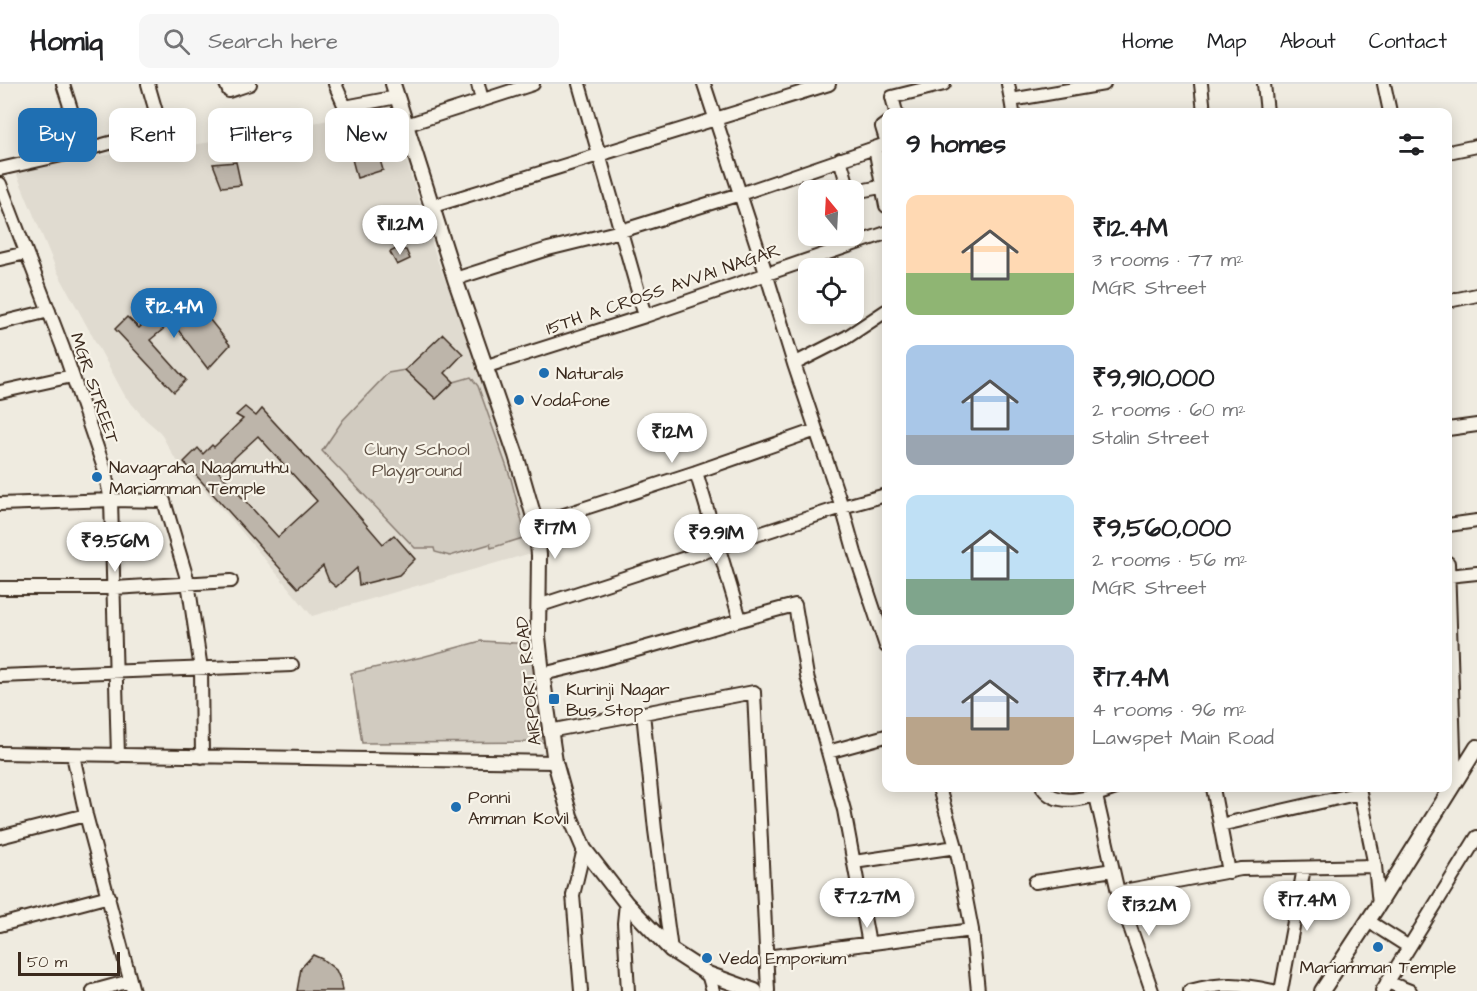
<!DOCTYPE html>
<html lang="en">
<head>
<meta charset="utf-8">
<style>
	:root { --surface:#fff; --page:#f6f6f6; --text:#202124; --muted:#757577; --line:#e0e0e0; --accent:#1f6fb2 }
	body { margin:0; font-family:"Architects Daughter",sans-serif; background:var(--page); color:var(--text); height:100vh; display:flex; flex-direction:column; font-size:22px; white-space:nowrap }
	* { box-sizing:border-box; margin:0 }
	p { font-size:20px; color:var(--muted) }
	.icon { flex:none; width:33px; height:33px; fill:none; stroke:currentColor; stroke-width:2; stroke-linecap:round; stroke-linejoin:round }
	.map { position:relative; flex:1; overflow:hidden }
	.panel { position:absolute; left:882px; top:24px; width:570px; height:684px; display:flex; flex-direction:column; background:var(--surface); border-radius:12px; box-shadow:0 3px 15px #0003 }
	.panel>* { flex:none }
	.guide { position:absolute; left:18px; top:24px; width:570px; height:54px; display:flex; gap:12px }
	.needle { width:39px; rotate:342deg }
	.tools { position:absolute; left:798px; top:96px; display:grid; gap:12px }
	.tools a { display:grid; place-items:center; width:66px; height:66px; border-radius:12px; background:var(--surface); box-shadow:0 3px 15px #0003; font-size:30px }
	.scale { position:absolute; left:18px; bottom:15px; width:102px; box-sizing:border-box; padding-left:6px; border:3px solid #3b2a1e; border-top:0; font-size:16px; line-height:21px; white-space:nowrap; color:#3b2a1e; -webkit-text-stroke:4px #f7f3e8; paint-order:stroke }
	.price { position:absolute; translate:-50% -51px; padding:0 14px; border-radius:21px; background:#fff; color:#222; font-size:20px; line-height:39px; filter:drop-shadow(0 2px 3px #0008) }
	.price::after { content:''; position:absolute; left:50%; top:36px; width:18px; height:14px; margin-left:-9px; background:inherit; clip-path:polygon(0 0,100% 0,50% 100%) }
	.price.selected { background:var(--accent); color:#fff }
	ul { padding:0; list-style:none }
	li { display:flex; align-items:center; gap:18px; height:150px; padding:0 24px }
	li span { display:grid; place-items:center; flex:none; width:168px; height:120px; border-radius:12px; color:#555 }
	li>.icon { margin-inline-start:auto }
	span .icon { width:72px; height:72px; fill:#fffc; stroke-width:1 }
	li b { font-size:26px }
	h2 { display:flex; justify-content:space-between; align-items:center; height:72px; padding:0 24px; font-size:26px }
	.pill { padding:0 21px; border-radius:12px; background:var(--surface); box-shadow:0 3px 15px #0003; font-size:21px; line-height:54px }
	.pill.selected { background:var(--accent); color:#fff }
	header { display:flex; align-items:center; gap:36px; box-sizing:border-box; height:84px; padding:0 30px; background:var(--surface); border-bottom:2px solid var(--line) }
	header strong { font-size:28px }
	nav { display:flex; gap:33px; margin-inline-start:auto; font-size:21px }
	.search { width:420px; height:54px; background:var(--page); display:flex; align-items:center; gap:15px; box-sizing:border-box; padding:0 21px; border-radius:12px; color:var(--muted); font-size:22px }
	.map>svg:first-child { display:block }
	.built { fill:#e0dbd0 }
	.green { fill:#d1cbc0; stroke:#867a6f; stroke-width:1.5 }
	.building { fill:#bdb5aa; stroke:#3b2a1e; stroke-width:1.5; fill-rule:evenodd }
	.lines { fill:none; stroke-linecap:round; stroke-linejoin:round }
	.minor-casing { stroke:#3b2a1e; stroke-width:16 }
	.tertiary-casing { stroke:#3b2a1e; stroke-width:18 }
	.minor { stroke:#f7f3e8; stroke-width:12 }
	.tertiary { stroke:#f7f3e8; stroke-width:14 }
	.poi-dot { fill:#1f6fb2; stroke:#f7f3e8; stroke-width:2 }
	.labels { text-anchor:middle; stroke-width:4.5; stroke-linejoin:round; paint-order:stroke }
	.street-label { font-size:18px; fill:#3b2a1e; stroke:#f7f3e8 }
	.poi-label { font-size:18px; fill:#3b2a1e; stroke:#f7f3e8; text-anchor:start }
	.park-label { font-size:18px; fill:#605246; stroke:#f7f3e8 }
</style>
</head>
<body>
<header>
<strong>Homiq</strong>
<div class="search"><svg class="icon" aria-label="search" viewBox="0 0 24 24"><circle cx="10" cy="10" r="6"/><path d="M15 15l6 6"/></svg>Search here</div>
<nav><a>Home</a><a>Map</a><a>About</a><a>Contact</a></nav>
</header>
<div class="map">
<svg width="1477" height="907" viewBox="0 0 1477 907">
	<rect width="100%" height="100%" fill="#efebe0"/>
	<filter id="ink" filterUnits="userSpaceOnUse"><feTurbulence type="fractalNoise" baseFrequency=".0167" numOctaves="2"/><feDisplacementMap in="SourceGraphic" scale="12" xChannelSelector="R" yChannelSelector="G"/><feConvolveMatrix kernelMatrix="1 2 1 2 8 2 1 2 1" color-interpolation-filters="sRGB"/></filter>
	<g filter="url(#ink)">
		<path class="built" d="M390 24 437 175 496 328 512 376 538 467 312 532 232 436 174 373 160 348 145 335 125 312 57 187 15 86 86 73 150 67 218 57 329 36 355 29Z"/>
		<path class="green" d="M405 286 436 315 454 298 471 293 478 302 511 395 526 453 491 464 490 460 450 472 435 468 434 464H415L322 367 343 336 388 289Z
			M481 557 532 560 548 658 362 659 351 589 422 573Z"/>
		<path class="building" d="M372 49 383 86 357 94 347 56Z
			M236 78 241 101 222 103 213 80Z
			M400 163 402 166H406L410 175 397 181 390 168Z
			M174 211 199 237 206 231 230 261 208 285 172 238 150 256 186 296 174 308 115 245 127 233 139 244Z
			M443 250 463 270 445 289 454 298 436 315 405 286Z
			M245 323 256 332 262 325 333 402 383 460 394 451 415 475 399 491 359 501 357 484 336 503 329 497 323 482 298 504 266 469 184 378 198 364 203 370 212 361 214 363 243 335 236 331ZM258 352 317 417 278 453 219 388Z
			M313 871 322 875 336 886 340 895 342 907H297L301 884Z"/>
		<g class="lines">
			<defs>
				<path id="minor" d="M63 0 84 66
					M226 0 229 7 250 0
					M335 0 345 23 397 13
					M478 0 482 16
					M579 0 645 232
					M704 0 766 189 794 280 842 423 855 469 886 562
					M1008 0 1011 16
					M1201 0 1204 28
					M1264 0 1267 28
					M1384 0 1390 28
					M896 28 892 13 944 0
					M1013 28 1011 16 1104 0
					M886 40 882 43 886 56
					M406 41 533 0
					M875 64 886 122
					M1448 68 1477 62
					M840 75 849 106
					M0 85 84 66 161 45 148 0
					M0 100 63 264 104 384 111 416 118 672
					M854 108 886 102
					M433 122 829 0
					M0 175 26 169
					M455 195 548 165 621 147 740 110 886 60
					M1448 217 1477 211
					M0 239 49 227
					M794 280 847 253 886 227
					M484 283 645 232 886 149
					M0 308 72 292
					M1448 345 1477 341
					M696 388 740 535
					M0 420 111 416 164 417 188 498 201 585 202 673
					M536 440 696 388 816 346
					M1448 441 1477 437
					M1448 479 1455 698
					M1448 492 1477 489
					M0 504H114L231 497
					M538 522 842 423 886 411
					M542 590C627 572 710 543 795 521L807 592 844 726 869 860
					M0 592 292 581
					M643 629 655 746 671 866
					M549 647 754 608 768 907
					M828 668 886 652
					M0 669 555 678
					M73 671 86 731 133 907
					M939 704 956 763 972 846 978 907
					M1043 704C1058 726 1095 712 1116 704
					M1213 704 1229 788
					M1359 704 1375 782 1379 820
					M1096 712 1118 808 1152 907
					M1220 741 1360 709
					M0 753 86 731
					M854 778 956 763
					M1035 798 1113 786
					M1118 808 1241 785 1375 782
					M626 819 624 839 628 907
					M1368 837 1409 863
					M0 841 109 812
					M766 873 972 846
					M708 890 713 907
					M1387 898 1410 907
					M93 907 130 897
					M581 907 573 811 584 765
					M1190 907C1223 898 1240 900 1273 907
					M1281 907 1304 784
					M1382 907 1477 753"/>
				<path id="tertiary" d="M393 0 455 195 516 371 536 440 539 471 538 553 542 590 555 678 570 732 584 765 626 819 671 866 708 890 755 907
					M1322 907 1379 820 1477 663"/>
			</defs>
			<use href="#minor" class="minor-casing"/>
			<use href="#tertiary" class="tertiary-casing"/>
			<use href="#minor" class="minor"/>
			<use href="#tertiary" class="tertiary"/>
		</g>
	</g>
	<g class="poi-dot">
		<circle cx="544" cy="289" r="6"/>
		<circle cx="519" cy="316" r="6"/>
		<circle cx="97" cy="393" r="6"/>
		<rect x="548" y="609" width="12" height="12" rx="3"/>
		<circle cx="456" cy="723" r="6"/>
		<circle cx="1378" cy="863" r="6"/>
		<circle cx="707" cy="874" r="6"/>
	</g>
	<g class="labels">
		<g class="street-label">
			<text transform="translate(663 205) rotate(-19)" y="6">15TH A CROSS AVVAI NAGAR</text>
			<text transform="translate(95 304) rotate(71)" y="6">MGR STREET</text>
			<text transform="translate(528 597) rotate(-96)" y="6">AIRPORT ROAD</text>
		</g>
		<g class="poi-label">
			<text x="556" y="295">Naturals</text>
			<text x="531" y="322">Vodafone</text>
			<text x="109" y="389">Navagraha Nagamuthu<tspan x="109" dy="21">Mariamman Temple</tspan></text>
			<text x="566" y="611">Kurinji Nagar<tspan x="566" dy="21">Bus Stop</tspan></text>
			<text x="468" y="719">Ponni<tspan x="468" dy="21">Amman Kovil</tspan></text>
			<text x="719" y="880">Veda Emporium</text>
			<text x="1378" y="889" text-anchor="middle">Mariamman Temple</text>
		</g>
		<g class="park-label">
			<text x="417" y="371">Cluny School<tspan x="417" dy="21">Playground</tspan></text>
		</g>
	</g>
</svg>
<div class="tools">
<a><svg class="needle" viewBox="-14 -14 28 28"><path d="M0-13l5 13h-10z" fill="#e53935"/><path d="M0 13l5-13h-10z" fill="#757577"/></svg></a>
<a><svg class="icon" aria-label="locate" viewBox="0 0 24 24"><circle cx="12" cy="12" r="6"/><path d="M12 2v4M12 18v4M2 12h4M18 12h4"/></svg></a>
</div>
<div class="scale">50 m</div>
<b class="price" style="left:400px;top:172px">₹11.2M</b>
<b class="price selected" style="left:174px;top:255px">₹12.4M</b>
<b class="price" style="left:672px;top:380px">₹12M</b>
<b class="price" style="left:555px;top:476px">₹17M</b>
<b class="price" style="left:716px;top:481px">₹9.91M</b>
<b class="price" style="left:115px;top:489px">₹9.56M</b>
<b class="price" style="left:867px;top:845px">₹7.27M</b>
<b class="price" style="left:1307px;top:848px">₹17.4M</b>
<b class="price" style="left:1149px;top:853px">₹13.2M</b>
<div class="guide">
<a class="pill selected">Buy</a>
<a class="pill">Rent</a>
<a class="pill">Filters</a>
<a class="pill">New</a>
</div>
<section class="panel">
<h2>9 homes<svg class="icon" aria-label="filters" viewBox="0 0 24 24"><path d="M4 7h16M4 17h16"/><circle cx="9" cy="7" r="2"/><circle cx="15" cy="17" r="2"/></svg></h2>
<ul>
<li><span style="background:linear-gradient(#ffd9b3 65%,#8fb573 0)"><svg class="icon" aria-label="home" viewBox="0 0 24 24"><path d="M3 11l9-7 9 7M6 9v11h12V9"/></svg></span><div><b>₹12.4M</b><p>3 rooms · 77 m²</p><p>MGR Street</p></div></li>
<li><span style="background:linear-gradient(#a9c7e8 75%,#9aa5b1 0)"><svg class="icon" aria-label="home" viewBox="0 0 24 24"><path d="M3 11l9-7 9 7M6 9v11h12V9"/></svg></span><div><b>₹9,910,000</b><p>2 rooms · 60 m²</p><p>Stalin Street</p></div></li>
<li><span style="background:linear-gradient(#bfe0f5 70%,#7fa58c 0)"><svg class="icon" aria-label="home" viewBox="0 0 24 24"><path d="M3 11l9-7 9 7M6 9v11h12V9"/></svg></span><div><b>₹9,560,000</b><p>2 rooms · 56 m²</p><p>MGR Street</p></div></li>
<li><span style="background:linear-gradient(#c9d6e8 60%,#b9a48a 0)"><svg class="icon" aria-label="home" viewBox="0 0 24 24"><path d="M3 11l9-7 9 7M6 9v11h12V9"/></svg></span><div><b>₹17.4M</b><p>4 rooms · 96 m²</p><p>Lawspet Main Road</p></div></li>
</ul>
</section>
</div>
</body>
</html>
